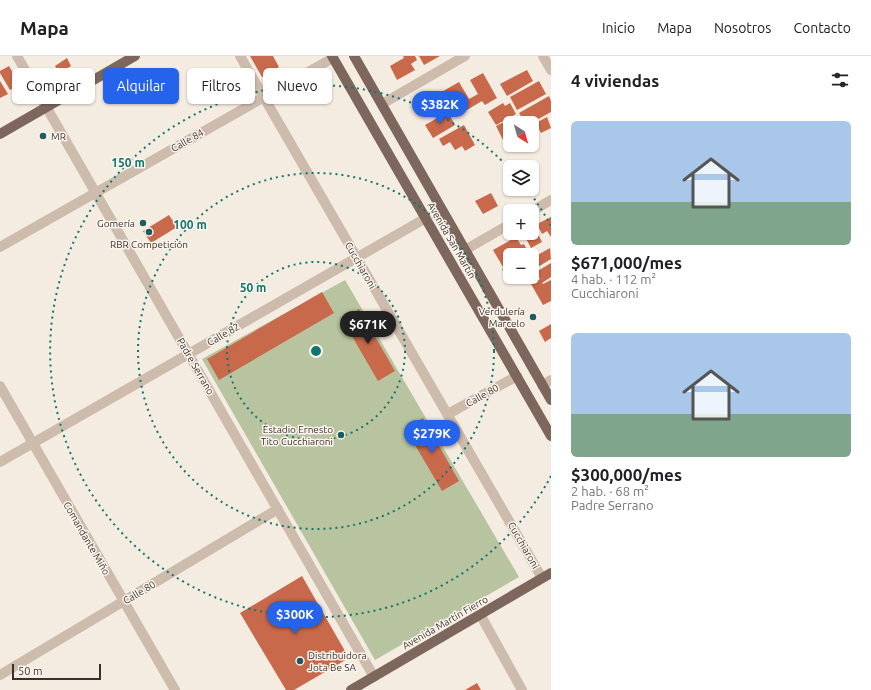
<!DOCTYPE html>
<html lang="es">
<head>
<meta charset="utf-8">
<style>
	:root { --surface:#fff; --page:#f6f6f6; --text:#202124; --muted:#757577; --line:#e0e0e0; --accent:#2563eb }
	body { margin:0; font-family:Ubuntu,sans-serif; background:var(--page); color:var(--text); height:100vh; display:flex; flex-direction:column; font-size:15px; white-space:nowrap }
	* { box-sizing:border-box; margin:0 }
	p { font-size:13px; color:var(--muted) }
	.icon { flex:none; width:22px; height:22px; fill:none; stroke:currentColor; stroke-width:2; stroke-linecap:round; stroke-linejoin:round }
	.map { position:relative; flex:1; overflow:hidden }
	.side { display:flex; flex-direction:column; background:var(--surface); width:320px }
	.side>* { flex:none }
	.guide { position:absolute; left:12px; top:12px; width:380px; height:36px; display:flex; gap:8px }
	.needle { width:26px; rotate:143deg }
	.controls { position:absolute; left:503px; top:60px; display:grid; gap:8px }
	.controls a { display:grid; place-items:center; width:36px; height:36px; border-radius:6px; background:var(--surface); box-shadow:0 1px 3px #0004; font-size:20px }
	.scale { position:absolute; left:12px; bottom:10px; width:89px; box-sizing:border-box; padding-left:4px; border:2px solid #3b302b; border-top:0; font-size:11px; line-height:14px; white-space:nowrap; color:#3b302b; -webkit-text-stroke:3px #fbf5ee; paint-order:stroke }
	.price { position:absolute; translate:-50% -34px; padding:0 9px; border-radius:14px; background:var(--accent); color:#fff; font-size:13px; line-height:26px; filter:drop-shadow(0 1px 2px #0008) }
	.price::after { content:''; position:absolute; left:50%; top:24px; width:12px; height:9px; margin-left:-6px; background:inherit; clip-path:polygon(0 0,100% 0,50% 100%) }
	.price.active { background:#222; color:#fff }
	ul { padding:0; list-style:none }
	li { display:grid; align-content:center; gap:8px; height:212px; padding:0 20px }
	li span { display:grid; place-items:center; height:124px; border-radius:6px; color:#555 }
	li>.icon { margin-inline-start:auto }
	span .icon { width:72px; height:72px; fill:#fffc; stroke-width:1 }
	li b { font-size:17px }
	h2 { display:flex; justify-content:space-between; align-items:center; height:48px; padding:0 20px; font-size:17px }
	.pill { padding:0 14px; border-radius:6px; background:var(--surface); box-shadow:0 1px 3px #0004; font-size:14px; line-height:36px }
	.pill.active { background:var(--accent); color:#fff }
	header { display:flex; align-items:center; gap:24px; box-sizing:border-box; height:56px; padding:0 20px; background:var(--surface); border-bottom:1px solid var(--line) }
	header strong { font-size:19px }
	nav { display:flex; gap:22px; margin-inline-start:auto; font-size:14px }
	main { display:flex; flex:1; min-height:0 }
	.map>svg:first-child { display:block }
	.green { fill:#b8c4a0 }
	.building { fill:#c8694b }
	.lines { fill:none; stroke-linecap:round; stroke-linejoin:round }
	.minor { stroke:#cdbbac; stroke-width:10 }
	.major { stroke:#7d675c; stroke-width:10 }
	.ring { fill:none; stroke:#0f766e; stroke-width:2; stroke-dasharray:2 4 }
	.poi-dot { fill:#1f5a5e; stroke:#fbf5ee; stroke-width:1.5 }
	.labels { text-anchor:middle; stroke-width:3; stroke-linejoin:round; paint-order:stroke }
	.poi-label { font-size:10px; fill:#3b302b; stroke:#fbf5ee; text-anchor:end }
	.street-label { font-size:10px; fill:#3b302b; stroke:#fbf5ee }
	.centre { fill:#0f766e; stroke:#fbf5ee; stroke-width:2 }
	.ring-label { font-size:12px; text-anchor:middle; font-weight:bold; fill:#0f766e; stroke:#fbf5ee; stroke-width:3; stroke-linejoin:round; paint-order:stroke }
</style>
</head>
<body>
<header>
<strong>Mapa</strong>
<nav><a>Inicio</a><a>Mapa</a><a>Nosotros</a><a>Contacto</a></nav>
</header>
<main>
<div class="map">
<svg width="551" height="634" viewBox="0 0 551 634">
	<rect width="100%" height="100%" fill="#f4ebe1"/>
	<path class="green" d="M345 224 519 521 375 604 202 303Z"/>
	<path class="building" d="M250 0H273L279 11 262 21Z
		M403 0H415L417 4 411 8 415 14 397 24 390 10 404 2Z
		M419 0H440L424 9Z
		M67 2 71 10 59 17 55 10Z
		M9 10 20 29 10 34 0 17V15Z
		M527 14 533 25 507 40 500 28Z
		M483 17 497 42 485 49 482 45 455 61 451 53 456 50 452 43 444 48 438 38 459 26 469 43 478 38 470 24Z
		M0 25 8 38 0 42Z
		M539 25 546 38 517 54 510 41Z
		M549 40 551 45V56L531 67H525L519 57Z
		M503 47 505 50 510 47 516 58 496 69 488 56Z
		M448 56 455 69 433 82 425 69Z
		M547 61 551 72 541 77 536 67Z
		M508 64 510 67V80L503 84 496 70Z
		M464 69 475 89 465 95 462 90 455 94 450 86 443 90 439 83Z
		M491 137 498 150 483 158 475 145Z
		M169 159 177 171 151 187 143 175Z
		M551 161V181L547 175 542 178 537 168Z
		M534 170 542 186 531 192 523 177H532V171Z
		M516 181 521 189 524 188 528 196 524 199H510V207L503 211 493 194Z
		M550 192 551 203 533 214 532 208 537 205 534 201Z
		M551 207V221L542 227 543 228 551 224V245L543 249 531 228 540 223 536 216Z
		M510 209V221H524L511 228 502 213Z
		M322 236 334 257 219 324 207 303Z
		M359 253 395 315 378 325 342 263Z
		M551 268V282L545 286 539 275Z
		M423 362 459 425 442 435 405 372Z
		M302 520 349 602 294 634H286L240 557Z
		M477 627 481 634H465Z"/>
	<g class="lines">
		<path class="minor" d="M17 0 374 621
			M240 0 542 522
			M543 0 551 14
			M382 48 465 0
			M532 155 551 144
			M0 191 333 2
			M465 194 510 168
			M542 329 551 324
			M0 330 175 634
			M448 358 517 320
			M0 406 426 162
			M481 560 522 634
			M0 619 278 453"/>
		<path class="major" d="M332 0 551 380
			M354 0 551 344
			M0 78 135 0
			M351 634 551 517"/>
	</g>
	<g class="ring">
		<circle cx="316" cy="295" r="89"/>
		<circle cx="316" cy="295" r="178"/>
		<path d="M551 420A266 266 0 1 1 509 112M527 133A266 266 0 0 1 551 170"/>
	</g>
	<g class="poi-dot">
		<circle cx="43" cy="80" r="4"/>
		<circle cx="143" cy="167" r="4"/>
		<circle cx="149" cy="176" r="4"/>
		<circle cx="533" cy="261" r="4"/>
		<circle cx="341" cy="379" r="4"/>
		<circle cx="300" cy="605" r="4"/>
	</g>
	<g class="labels">
		<g class="poi-label">
			<text x="51" y="84" text-anchor="start">MR</text>
			<text x="135" y="171">Gomería</text>
			<text x="149" y="192" text-anchor="middle">RBR Competición</text>
			<text x="525" y="259">Verdulería<tspan x="525" dy="12">Marcelo</tspan></text>
			<text x="333" y="377">Estadio Ernesto<tspan x="333" dy="12">Tito Cucchiaroni</tspan></text>
			<text x="308" y="603" text-anchor="start">Distribuidora<tspan x="308" dy="12">Jota Be SA</tspan></text>
		</g>
		<g class="street-label">
			<text transform="translate(187 84) rotate(-30)" y="4">Calle 84</text>
			<text transform="translate(452 184) rotate(60)" y="4">Avenida San Martín</text>
			<text transform="translate(361 209) rotate(60)" y="4">Cucchiaroni</text>
			<text transform="translate(223 278) rotate(-30)" y="4">Calle 82</text>
			<text transform="translate(196 310) rotate(60)" y="4">Padre Serrano</text>
			<text transform="translate(482 339) rotate(-29)" y="4">Calle 80</text>
			<text transform="translate(87 482) rotate(60)" y="4">Comandante Miño</text>
			<text transform="translate(524 489) rotate(60)" y="4">Cucchiaroni</text>
			<text transform="translate(139 536) rotate(-31)" y="4">Calle 80</text>
			<text transform="translate(445 566) rotate(-30)" y="4">Avenida Martín Fierro</text>
		</g>
	</g>
	<circle cx="316" cy="295" r="6" class="centre"/>
	<g class="ring-label">
		<text x="128" y="111">150 m</text>
		<text x="190" y="173">100 m</text>
		<text x="253" y="236">50 m</text>
	</g>
</svg>
<div class="controls">
<a><svg class="needle" viewBox="-14 -14 28 28"><path d="M0-13l5 13h-10z" fill="#e53935"/><path d="M0 13l5-13h-10z" fill="#757577"/></svg></a>
<a><svg class="icon" aria-label="layers" viewBox="0 0 24 24"><path d="M12 4l9 5-9 5-9-5zM3 14l9 5 9-5"/></svg></a>
<a>+</a>
<a>−</a>
</div>
<div class="scale">50 m</div>
<b class="price" style="left:440px;top:69px">$382K</b>
<b class="price active" style="left:368px;top:289px">$671K</b>
<b class="price" style="left:432px;top:398px">$279K</b>
<b class="price" style="left:295px;top:579px">$300K</b>
<div class="guide">
<a class="pill">Comprar</a>
<a class="pill active">Alquilar</a>
<a class="pill">Filtros</a>
<a class="pill">Nuevo</a>
</div>
</div>
<section class="side">
<h2>4 viviendas<svg class="icon" aria-label="filters" viewBox="0 0 24 24"><path d="M4 7h16M4 17h16"/><circle cx="9" cy="7" r="2"/><circle cx="15" cy="17" r="2"/></svg></h2>
<ul>
<li><span style="background:linear-gradient(#a9c7e8 65%,#7fa58c 0)"><svg class="icon" aria-label="home" viewBox="0 0 24 24"><path d="M3 11l9-7 9 7M6 9v11h12V9"/></svg></span><div><b>$671,000/mes</b><p>4 hab. · 112 m²</p><p>Cucchiaroni</p></div></li>
<li><span style="background:linear-gradient(#a9c7e8 65%,#7fa58c 0)"><svg class="icon" aria-label="home" viewBox="0 0 24 24"><path d="M3 11l9-7 9 7M6 9v11h12V9"/></svg></span><div><b>$300,000/mes</b><p>2 hab. · 68 m²</p><p>Padre Serrano</p></div></li>
</ul>
</section>
</main>
</body>
</html>
